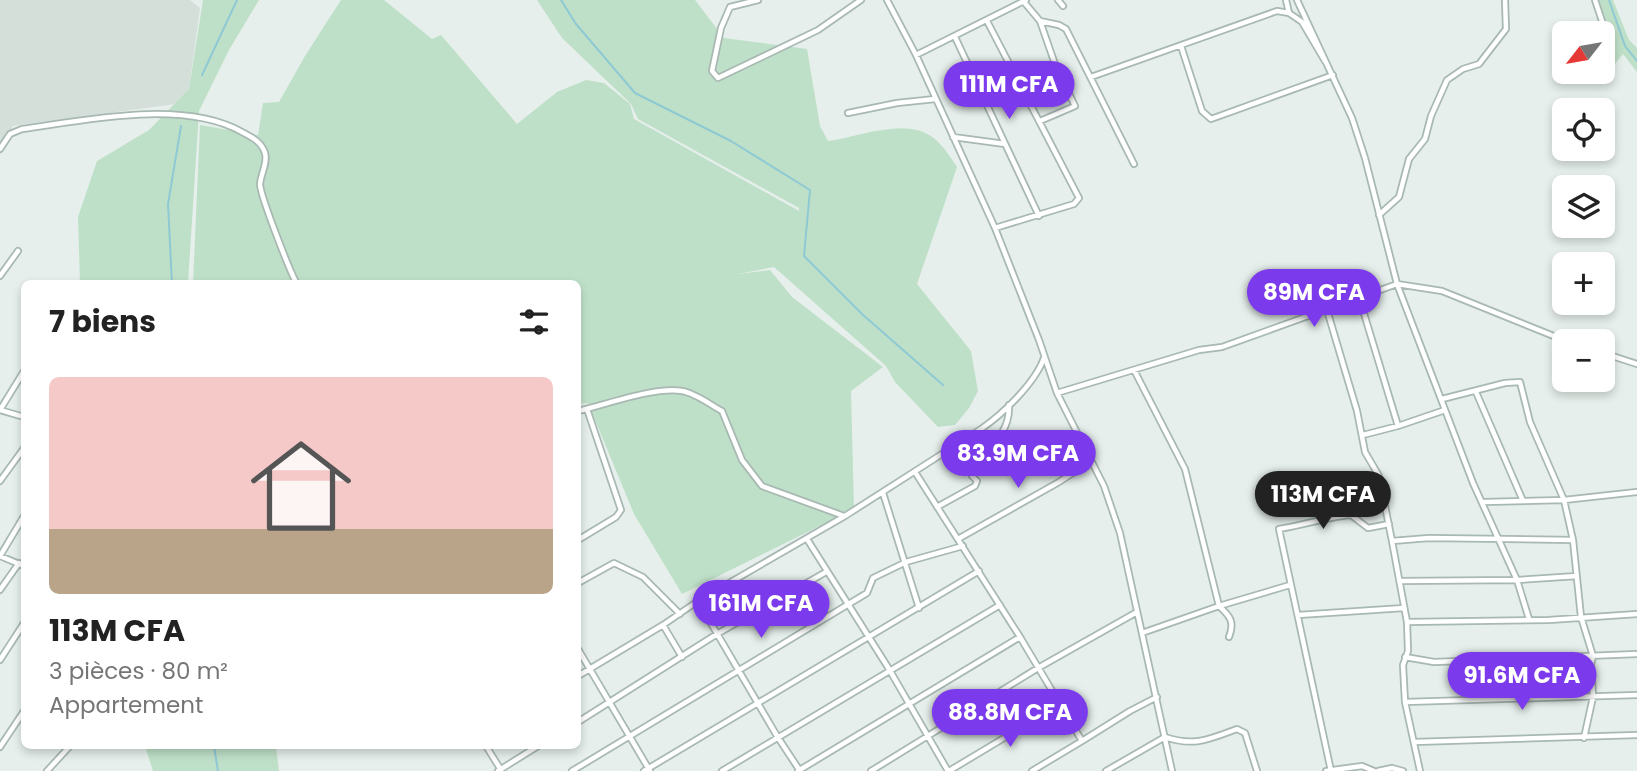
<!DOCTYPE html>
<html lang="fr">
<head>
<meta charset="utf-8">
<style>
	:root { --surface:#fff; --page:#f6f6f6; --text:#222; --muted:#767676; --accent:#7c3aed }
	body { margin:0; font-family:Poppins,sans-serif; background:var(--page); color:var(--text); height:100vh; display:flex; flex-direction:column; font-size:26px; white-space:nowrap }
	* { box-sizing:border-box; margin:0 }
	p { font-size:23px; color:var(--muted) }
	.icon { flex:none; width:38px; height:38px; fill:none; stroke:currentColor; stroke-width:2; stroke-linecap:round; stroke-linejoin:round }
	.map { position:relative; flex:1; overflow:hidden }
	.details { position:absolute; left:21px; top:280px; width:560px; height:469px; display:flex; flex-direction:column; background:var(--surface); border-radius:10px; box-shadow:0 4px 10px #0003 }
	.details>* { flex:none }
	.needle { width:46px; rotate:239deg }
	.buttons { position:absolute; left:1552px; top:21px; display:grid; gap:14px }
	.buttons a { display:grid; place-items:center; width:63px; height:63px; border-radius:10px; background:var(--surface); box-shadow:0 4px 10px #0003; font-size:35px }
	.price { position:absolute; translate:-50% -60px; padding:0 16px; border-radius:24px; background:var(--accent); color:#fff; font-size:23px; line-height:46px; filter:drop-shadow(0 2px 4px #0008) }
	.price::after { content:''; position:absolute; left:50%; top:42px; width:21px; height:16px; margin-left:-10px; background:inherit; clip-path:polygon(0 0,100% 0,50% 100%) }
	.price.selected { background:#222; color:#fff }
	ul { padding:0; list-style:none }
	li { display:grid; align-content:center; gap:14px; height:371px; padding:0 28px }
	li span { display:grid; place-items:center; height:217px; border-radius:10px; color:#555 }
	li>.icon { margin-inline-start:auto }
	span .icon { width:126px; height:126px; fill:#fffc; stroke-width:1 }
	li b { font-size:30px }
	h2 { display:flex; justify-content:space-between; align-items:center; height:84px; padding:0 28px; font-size:30px }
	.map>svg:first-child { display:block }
	.built { fill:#d4dfda }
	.green { fill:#bfe0c8 }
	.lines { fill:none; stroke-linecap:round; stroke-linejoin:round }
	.stream { stroke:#8ec9d4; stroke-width:2 }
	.street-casing { stroke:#a8b8b2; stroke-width:8 }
	.street { stroke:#fff; stroke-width:4.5 }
</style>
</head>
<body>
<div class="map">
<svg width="1637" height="771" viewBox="0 0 1637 771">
	<rect width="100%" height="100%" fill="#e6efeb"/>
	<path class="built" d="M0 0H190L200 8 189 89 176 104 12 126 11 135 0 153Z"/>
	<path class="green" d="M203 0H259L229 50 199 111 188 283H80L78 217 97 161 149 130 189 89Z
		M341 0H384L432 39 441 35 517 124 557 92 586 80 604 83 630 104 634 119 799 211V208L638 119 631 104 562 38 537 0H695L724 38 807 49 820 126 828 141C860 137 909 115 936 140 944 147 951 158 957 167L917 284 971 351 978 391 969 408 955 425 938 427 895 382 886 366 774 267 738 274 770 270 792 297 883 367 851 391 854 509 682 594 634 514 588 403 578 404V284H193L200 125 258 135 263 103 279 102 305 56Z
		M1598 0H1613L1629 40 1637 48V72L1623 54 1614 65 1605 54 1610 30Z
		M145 746H276L279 771H153Z"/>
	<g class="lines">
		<path class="stream" d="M561 0 576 24 635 93 731 141 810 190 804 256 862 314 943 385
			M1609 0 1625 46 1637 61
			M202 75 237 0
			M172 284 168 204 181 126
			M214 746 218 771"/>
		<defs>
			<path id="street" d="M758 0 730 7 721 28 712 71 718 78 818 30 861 0
				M887 0 916 55 995 228 1039 340 1057 393 1104 486 1120 533 1172 771
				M1058 0 1063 6
				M1286 0 1289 13 1302 22 1325 61
				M1297 0 1352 118 1365 158 1397 284 1473 483 1517 580 1529 619
				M1595 0 1606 33
				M1024 2 1040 21 1059 25 1066 29 1134 164
				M987 21 1079 198 1074 204 995 228
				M955 37 1039 216
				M1181 46 1202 111 1211 119 1333 75
				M916 55 1026 0
				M1091 77 1277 11 1289 13
				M848 113 897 103 935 99
				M1040 121 1075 106 1056 67 1040 21
				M953 137 1005 144
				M0 149 10 134 22 129C86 120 183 99 242 132 251 137 261 141 265 153 268 163 261 173 260 184 260 195 290 272 297 284
				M1379 215 1399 197 1409 159 1425 139 1431 116 1447 80 1463 69 1479 64 1506 29 1505 0
				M0 276 18 251
				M1359 297 1398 426
				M1327 310 1357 411 1365 452 1379 476 1392 541 1407 622 1408 651 1403 665 1405 702 1420 771
				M1603 353 1637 364
				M1134 370 1185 469 1219 606C1230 616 1235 622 1229 637
				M1476 392 1523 501
				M1057 393 1199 350 1222 347 1397 284 1442 291 1566 341
				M1442 399 1505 383 1520 382 1530 422 1564 500 1573 540 1581 617 1593 656 1591 664 1593 697 1584 738
				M0 410 24 371
				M0 410 24 417
				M578 411C605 405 656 386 682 391 695 393 711 405 722 411L742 460 762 486 844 516
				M1363 435 1398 426 1445 410
				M915 472 1020 637 1082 741 1130 711 1157 697
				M0 481 24 448
				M883 493 919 608
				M1484 502 1564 500 1637 492
				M937 507 975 486 977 481 972 476 970 464C988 445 1010 437 1009 405
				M807 539 889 669 948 771
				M958 539 1059 482 1091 461
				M578 540 616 517 621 510 587 409
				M1392 541 1429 538 1573 540
				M0 556 24 516
				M0 556 24 566
				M1400 581 1517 580 1577 576
				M578 583 614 563 643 577 680 614
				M0 590 19 563
				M698 601 777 736 800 771
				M1298 615 1404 608
				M1407 622 1549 620 1637 614
				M663 625 682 657
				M1142 633 1219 606 1290 585
				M578 649 650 771
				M1405 657 1434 662 1637 654
				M0 660 24 623
				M578 676 663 625 698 601 845 516 981 429C1003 414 1035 383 1044 358
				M1405 702 1637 695
				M578 722 717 634 826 572
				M1414 742 1637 735
				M486 746 501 770
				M0 747 24 711
				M47 771 70 746
				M498 771 538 746
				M572 771 867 593 873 578 906 562 963 546
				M644 771 979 571
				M722 771 1000 605
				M798 771 1020 637
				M871 771 1038 668 1137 612
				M949 771 1059 705
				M1032 771 1082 741
				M1106 771 1165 737C1194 747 1210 739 1237 729L1245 733 1257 771
				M1326 771 1362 766 1374 771
				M1331 771 1279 529C1304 525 1327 517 1351 515L1368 528 1389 524
				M1378 771 1392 768 1403 771"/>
		</defs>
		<use href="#street" class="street-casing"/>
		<use href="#street" class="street"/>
	</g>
</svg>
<div class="buttons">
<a><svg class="needle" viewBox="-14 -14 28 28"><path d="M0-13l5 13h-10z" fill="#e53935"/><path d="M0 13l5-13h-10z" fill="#767676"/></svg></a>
<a><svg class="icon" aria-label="locate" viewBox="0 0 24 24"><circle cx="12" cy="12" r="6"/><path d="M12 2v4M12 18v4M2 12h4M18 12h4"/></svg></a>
<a><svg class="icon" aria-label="layers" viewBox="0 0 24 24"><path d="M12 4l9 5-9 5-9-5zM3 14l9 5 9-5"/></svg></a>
<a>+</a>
<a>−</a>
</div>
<b class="price" style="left:1009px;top:121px">111M CFA</b>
<b class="price" style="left:1314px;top:329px">89M CFA</b>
<b class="price" style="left:1018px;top:490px">83.9M CFA</b>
<b class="price selected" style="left:1323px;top:531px">113M CFA</b>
<b class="price" style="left:761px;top:640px">161M CFA</b>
<b class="price" style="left:1522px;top:712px">91.6M CFA</b>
<b class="price" style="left:1010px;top:749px">88.8M CFA</b>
<section class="details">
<h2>7 biens<svg class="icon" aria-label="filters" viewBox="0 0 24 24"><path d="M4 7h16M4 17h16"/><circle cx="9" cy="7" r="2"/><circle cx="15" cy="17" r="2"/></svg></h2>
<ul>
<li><span style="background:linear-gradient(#f6c9c9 70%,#b9a48a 0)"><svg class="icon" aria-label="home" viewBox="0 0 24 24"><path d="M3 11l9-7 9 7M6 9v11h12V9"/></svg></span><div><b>113M CFA</b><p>3 pièces · 80 m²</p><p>Appartement</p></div></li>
</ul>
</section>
</div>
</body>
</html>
